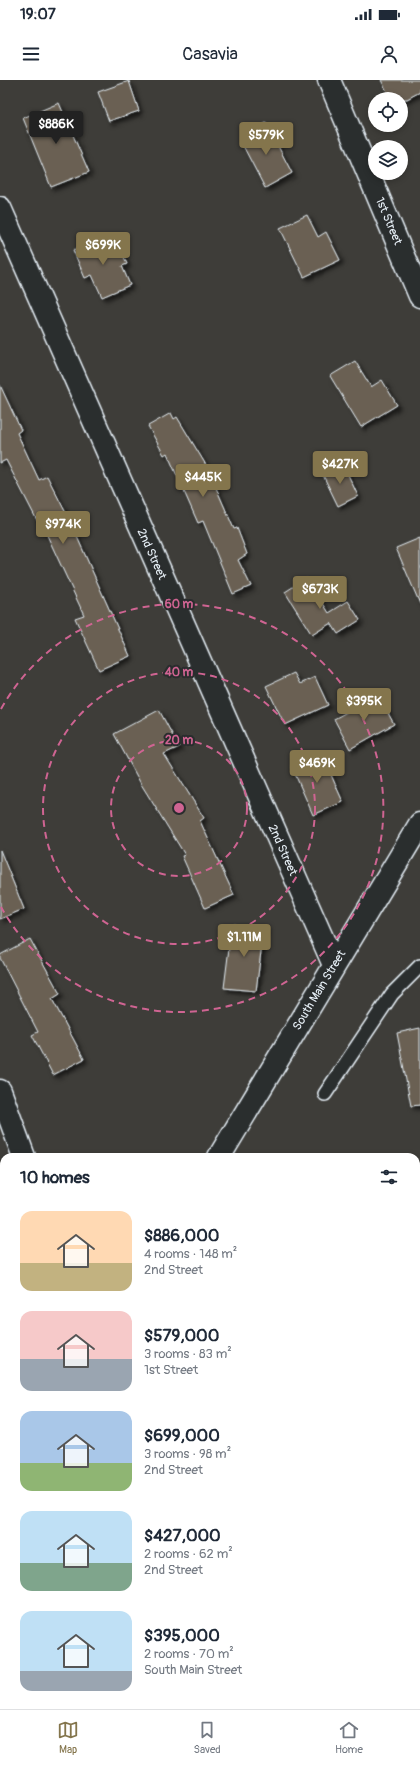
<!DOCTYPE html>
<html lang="en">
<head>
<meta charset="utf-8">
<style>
	:root { --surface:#fff; --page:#f6f6f7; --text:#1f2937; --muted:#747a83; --line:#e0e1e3; --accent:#84754c }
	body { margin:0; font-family:Pangolin,sans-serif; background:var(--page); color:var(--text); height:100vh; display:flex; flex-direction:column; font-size:15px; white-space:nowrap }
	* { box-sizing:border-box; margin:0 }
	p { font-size:13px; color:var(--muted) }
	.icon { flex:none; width:22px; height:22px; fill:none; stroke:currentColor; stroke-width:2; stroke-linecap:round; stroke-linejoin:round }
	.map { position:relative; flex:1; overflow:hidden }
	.drawer { position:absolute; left:0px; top:1073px; width:420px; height:556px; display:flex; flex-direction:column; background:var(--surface); border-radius:12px 12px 0 0; box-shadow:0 2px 6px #0003 }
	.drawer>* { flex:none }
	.buttons { position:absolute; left:368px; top:12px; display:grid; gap:8px }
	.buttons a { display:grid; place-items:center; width:40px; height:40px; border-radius:50%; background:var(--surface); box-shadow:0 2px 6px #0003; font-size:20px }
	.price { position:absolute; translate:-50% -34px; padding:0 9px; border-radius:4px; background:var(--accent); color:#fff; font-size:13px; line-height:26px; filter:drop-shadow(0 1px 2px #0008) }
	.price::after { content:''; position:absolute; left:50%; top:24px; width:12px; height:9px; margin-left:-6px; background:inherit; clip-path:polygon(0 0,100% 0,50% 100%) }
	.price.on { background:#222; color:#fff }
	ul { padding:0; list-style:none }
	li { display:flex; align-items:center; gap:12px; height:100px; padding:0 20px }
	li span { display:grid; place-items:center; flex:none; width:112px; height:80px; border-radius:12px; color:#555 }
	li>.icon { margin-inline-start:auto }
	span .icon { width:48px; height:48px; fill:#fffc; stroke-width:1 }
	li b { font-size:17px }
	h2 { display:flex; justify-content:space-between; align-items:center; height:48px; padding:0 20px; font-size:17px }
	.status { display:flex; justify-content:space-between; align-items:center; height:28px; padding:0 20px; background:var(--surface); direction:ltr }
	.status svg { height:11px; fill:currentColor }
	header { display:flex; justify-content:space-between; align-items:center; height:52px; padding:0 20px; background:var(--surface); font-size:18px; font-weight:600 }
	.menu { display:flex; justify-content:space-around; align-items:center; height:56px; border-top:1px solid var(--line); background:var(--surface); font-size:11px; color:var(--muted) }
	.menu a { display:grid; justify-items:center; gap:2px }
	.menu .on { color:var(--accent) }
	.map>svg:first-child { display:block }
	.building { fill:#6b6152; stroke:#e8f1f8; filter:url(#shadow) }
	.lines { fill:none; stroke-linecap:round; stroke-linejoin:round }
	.lane-casing { stroke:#e8f1f8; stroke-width:16 }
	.street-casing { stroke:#e8f1f8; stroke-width:25 }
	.secondary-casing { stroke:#e8f1f8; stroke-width:25 }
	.lane { stroke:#2a2d2e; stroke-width:13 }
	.street { stroke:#2a2d2e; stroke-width:22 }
	.secondary { stroke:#2a2d2e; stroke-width:22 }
	.ring { fill:none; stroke:#cf6492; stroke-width:2; stroke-dasharray:7 5 }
	.labels { text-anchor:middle; stroke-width:4; stroke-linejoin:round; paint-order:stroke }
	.street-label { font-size:12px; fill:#e8f1f8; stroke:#2a2d2e }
	.centre { fill:#cf6492; stroke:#2a2d2e; stroke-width:2 }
	.ring-label { font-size:12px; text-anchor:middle; font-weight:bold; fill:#cf6492; stroke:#2a2d2e; stroke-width:4; stroke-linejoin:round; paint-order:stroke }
</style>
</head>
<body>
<div class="status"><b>19:07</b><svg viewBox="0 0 49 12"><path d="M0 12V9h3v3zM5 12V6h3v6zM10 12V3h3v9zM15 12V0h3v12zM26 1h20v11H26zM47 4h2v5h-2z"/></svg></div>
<header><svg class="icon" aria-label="menu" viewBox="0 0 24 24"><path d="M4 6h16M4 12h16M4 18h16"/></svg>Casavia<svg class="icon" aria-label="person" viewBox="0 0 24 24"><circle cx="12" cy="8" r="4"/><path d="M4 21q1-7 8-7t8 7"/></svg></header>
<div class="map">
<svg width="420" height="1629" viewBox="0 0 420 1629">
	<defs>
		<filter id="shadow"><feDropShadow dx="3.5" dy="3.5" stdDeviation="2" flood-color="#0009"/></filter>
	</defs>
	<rect width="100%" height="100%" fill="#3e3d39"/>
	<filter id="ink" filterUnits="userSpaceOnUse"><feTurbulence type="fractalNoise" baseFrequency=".025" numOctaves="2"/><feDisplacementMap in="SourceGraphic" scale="8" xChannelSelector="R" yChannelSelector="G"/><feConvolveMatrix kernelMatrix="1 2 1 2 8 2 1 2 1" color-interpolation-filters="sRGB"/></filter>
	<g filter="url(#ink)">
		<path class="building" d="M381 0H420V12L407 19H391Z
			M129 1 139 31 109 41 98 12Z
			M59 23 89 92 51 107 23 38Z
			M266 43 292 93 265 108 239 58Z
			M307 135 318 157 326 152 340 180 304 197 280 148Z
			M103 156 111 173 120 168 127 184 122 186 130 205 102 217 92 195 85 198 73 170Z
			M355 281 371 307 382 300 397 325 361 347 330 296Z
			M0 305 21 350 17 353 39 400 47 396 70 441 130 576 99 590 75 538 84 535 46 453 44 454 6 380 0 383Z
			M171 333 174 339 177 337 206 385 234 449 237 448 247 474 238 480 251 506 233 514 203 441 198 443 167 373 164 375 148 346Z
			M343 384 358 416 338 426 322 393Z
			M420 458V524L396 468Z
			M307 498 329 533 348 521 360 540 338 554 331 543 312 555 285 512Z
			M294 593 300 604 315 597 328 625 285 645 266 606Z
			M378 615 394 644 350 669 334 639Z
			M159 630 179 667 164 674 204 738 200 741 234 815 205 828 182 776 185 775 141 704 114 654Z
			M321 672 343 722 313 735 291 685Z
			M0 770 24 829 0 839Z
			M232 844 264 848 256 911 224 908Z
			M30 859 60 914 52 919 84 979 53 995 32 955 38 952 0 878V875Z
			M420 948V1025L411 1026 397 953Z"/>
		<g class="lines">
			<defs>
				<path id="lane" d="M325 1014 392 914 420 886"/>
				<path id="street" d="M329 0 420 216
					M0 128 334 885
					M0 1011 24 1077
					M416 1199 420 1197
					M416 1494 420 1493
					M289 1629 334 1625"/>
				<path id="secondary" d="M219 1077 420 744
					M0 1218 4 1217
					M334 1625 336 1629"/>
			</defs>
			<use href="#lane" class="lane-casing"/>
			<use href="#street" class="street-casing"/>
			<use href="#secondary" class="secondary-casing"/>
			<use href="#lane" class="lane"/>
			<use href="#street" class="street"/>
			<use href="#secondary" class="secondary"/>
		</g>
	</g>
	<g class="ring">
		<circle cx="179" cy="728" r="68"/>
		<circle cx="179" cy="728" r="136"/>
		<path d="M1 629A204 204 0 1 1 1 827"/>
	</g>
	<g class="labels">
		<g class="street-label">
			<text transform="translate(389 141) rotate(67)" y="4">1st Street</text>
			<text transform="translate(152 474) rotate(66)" y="4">2nd Street</text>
			<text transform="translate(283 770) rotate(66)" y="4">2nd Street</text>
			<text transform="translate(319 910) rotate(-59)" y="4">South Main Street</text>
		</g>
	</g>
	<circle cx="179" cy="728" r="6" class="centre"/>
	<g class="ring-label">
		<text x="179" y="528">60 m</text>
		<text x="179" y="596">40 m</text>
		<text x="179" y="664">20 m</text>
	</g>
</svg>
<div class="buttons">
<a><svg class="icon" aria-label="locate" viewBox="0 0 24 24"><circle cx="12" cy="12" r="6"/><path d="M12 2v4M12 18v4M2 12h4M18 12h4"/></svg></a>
<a><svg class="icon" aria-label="layers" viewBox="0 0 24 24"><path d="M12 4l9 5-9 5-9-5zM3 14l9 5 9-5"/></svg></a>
</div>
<b class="price on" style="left:56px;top:65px">$886K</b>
<b class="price" style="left:266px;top:76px">$579K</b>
<b class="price" style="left:103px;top:186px">$699K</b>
<b class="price" style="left:340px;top:405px">$427K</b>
<b class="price" style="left:203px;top:418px">$445K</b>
<b class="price" style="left:63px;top:465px">$974K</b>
<b class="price" style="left:320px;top:530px">$673K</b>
<b class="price" style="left:364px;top:642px">$395K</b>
<b class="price" style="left:317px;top:704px">$469K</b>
<b class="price" style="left:244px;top:878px">$1.11M</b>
<section class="drawer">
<h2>10 homes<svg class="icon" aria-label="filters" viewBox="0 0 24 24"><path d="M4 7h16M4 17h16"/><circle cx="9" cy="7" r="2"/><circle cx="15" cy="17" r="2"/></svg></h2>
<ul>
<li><span style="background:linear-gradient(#ffd9b3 65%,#c2b280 0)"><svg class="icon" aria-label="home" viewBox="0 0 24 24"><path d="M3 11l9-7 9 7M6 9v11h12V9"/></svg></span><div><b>$886,000</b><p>4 rooms · 148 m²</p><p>2nd Street</p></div></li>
<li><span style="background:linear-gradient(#f6c9c9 60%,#9aa5b1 0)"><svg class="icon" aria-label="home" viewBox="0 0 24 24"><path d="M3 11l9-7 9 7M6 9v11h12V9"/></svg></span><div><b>$579,000</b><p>3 rooms · 83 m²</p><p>1st Street</p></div></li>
<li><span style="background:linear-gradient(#a9c7e8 65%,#8fb573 0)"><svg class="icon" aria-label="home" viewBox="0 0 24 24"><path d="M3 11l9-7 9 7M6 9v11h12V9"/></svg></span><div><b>$699,000</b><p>3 rooms · 98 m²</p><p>2nd Street</p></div></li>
<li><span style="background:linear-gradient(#bfe0f5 65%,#7fa58c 0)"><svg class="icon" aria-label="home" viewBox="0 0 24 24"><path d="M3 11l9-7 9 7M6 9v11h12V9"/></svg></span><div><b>$427,000</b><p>2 rooms · 62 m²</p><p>2nd Street</p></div></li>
<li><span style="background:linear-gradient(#bfe0f5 75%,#9aa5b1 0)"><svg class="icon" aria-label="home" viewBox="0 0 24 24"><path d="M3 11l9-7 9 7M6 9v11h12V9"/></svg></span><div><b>$395,000</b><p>2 rooms · 70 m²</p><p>South Main Street</p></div></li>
</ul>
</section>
</div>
<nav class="menu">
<a class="on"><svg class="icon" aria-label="map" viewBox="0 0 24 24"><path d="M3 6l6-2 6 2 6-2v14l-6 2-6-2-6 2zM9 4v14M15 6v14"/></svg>Map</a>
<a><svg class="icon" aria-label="saved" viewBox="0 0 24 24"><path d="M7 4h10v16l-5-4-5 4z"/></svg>Saved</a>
<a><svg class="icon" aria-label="home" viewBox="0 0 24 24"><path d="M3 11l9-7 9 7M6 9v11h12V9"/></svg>Home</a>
</nav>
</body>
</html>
